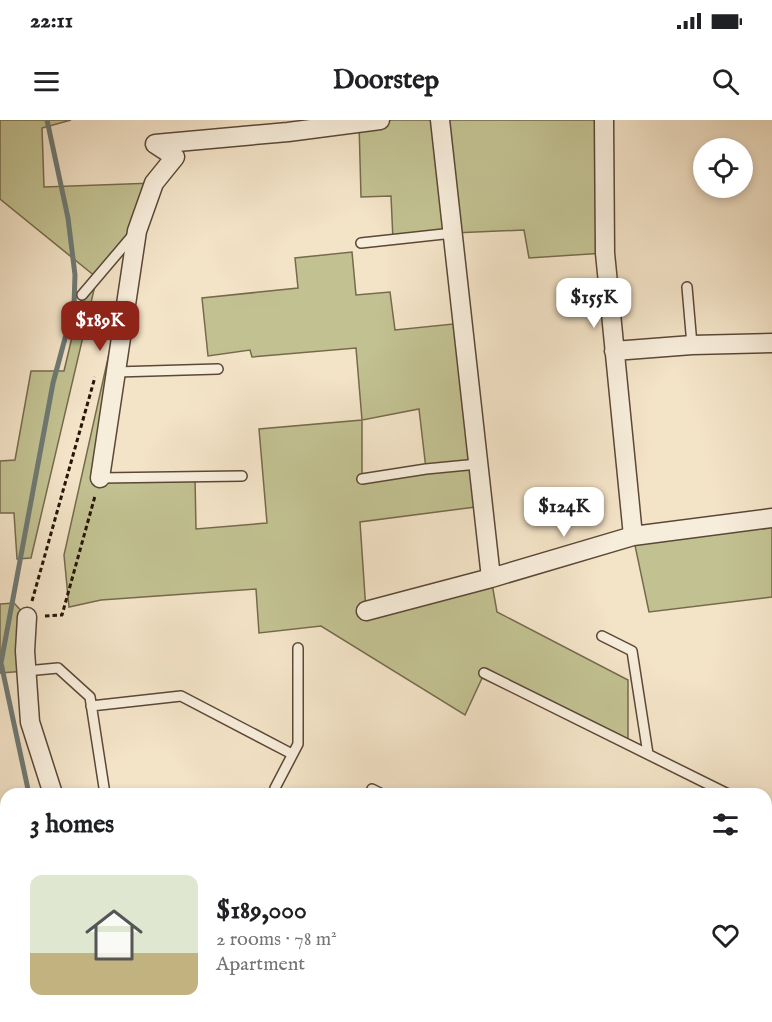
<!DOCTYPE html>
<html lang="en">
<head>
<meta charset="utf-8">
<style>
	:root { --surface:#fff; --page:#f6f6f6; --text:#202124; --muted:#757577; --line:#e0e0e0; --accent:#8f2418 }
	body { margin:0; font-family:"IM FELL English",serif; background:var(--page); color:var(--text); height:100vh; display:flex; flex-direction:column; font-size:22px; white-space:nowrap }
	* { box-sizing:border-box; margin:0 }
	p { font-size:20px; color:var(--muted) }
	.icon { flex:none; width:33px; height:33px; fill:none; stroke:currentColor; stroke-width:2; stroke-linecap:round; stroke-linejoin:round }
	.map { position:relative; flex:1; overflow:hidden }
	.details { position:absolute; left:0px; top:668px; width:772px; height:236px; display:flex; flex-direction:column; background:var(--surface); border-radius:18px 18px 0 0; box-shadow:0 3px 9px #0003 }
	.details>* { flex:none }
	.controls { position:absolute; left:693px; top:18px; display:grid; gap:12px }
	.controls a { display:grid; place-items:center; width:60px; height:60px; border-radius:50%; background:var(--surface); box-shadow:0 3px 9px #0003; font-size:30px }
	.price { position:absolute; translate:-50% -51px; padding:0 14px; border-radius:12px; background:#fff; color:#222; font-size:20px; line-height:39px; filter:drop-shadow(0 2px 3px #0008) }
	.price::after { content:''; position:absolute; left:50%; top:36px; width:18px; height:14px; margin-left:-9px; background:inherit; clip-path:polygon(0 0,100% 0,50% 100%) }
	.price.selected { background:var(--accent); color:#fff }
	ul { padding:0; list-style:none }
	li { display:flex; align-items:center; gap:18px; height:150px; padding:0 30px }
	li+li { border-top:2px solid var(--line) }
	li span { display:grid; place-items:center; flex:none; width:168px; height:120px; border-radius:12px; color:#555 }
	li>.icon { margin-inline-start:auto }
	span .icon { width:72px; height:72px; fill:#fffc; stroke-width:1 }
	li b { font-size:26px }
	h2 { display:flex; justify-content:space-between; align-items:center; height:72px; padding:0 30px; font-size:26px }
	.status { display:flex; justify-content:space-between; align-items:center; height:42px; padding:0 30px; background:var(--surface); direction:ltr }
	.status svg { height:16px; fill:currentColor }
	header { display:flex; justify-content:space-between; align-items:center; height:78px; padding:0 30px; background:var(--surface); font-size:27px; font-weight:700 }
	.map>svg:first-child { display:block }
	.green { fill:#c2c191; stroke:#756a4c; stroke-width:1.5; fill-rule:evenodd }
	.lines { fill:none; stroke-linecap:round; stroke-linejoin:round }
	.stream { stroke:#6e7974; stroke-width:5 }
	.lane-casing { stroke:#5b4837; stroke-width:12 }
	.street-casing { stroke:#5b4837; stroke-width:21 }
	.path { stroke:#281407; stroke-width:3; stroke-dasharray:4.5 3; stroke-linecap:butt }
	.lane { stroke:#f7eddb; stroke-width:9 }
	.street { stroke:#f7eddb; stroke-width:18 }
</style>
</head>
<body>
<div class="status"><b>22:11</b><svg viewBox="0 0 49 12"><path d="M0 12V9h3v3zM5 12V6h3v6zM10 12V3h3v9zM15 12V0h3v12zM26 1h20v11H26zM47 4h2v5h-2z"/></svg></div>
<header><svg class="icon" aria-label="menu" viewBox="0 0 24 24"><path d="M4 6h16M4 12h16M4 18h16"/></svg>Doorstep<svg class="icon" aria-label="search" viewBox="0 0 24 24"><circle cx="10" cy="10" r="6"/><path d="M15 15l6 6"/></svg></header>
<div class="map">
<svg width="772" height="902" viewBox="0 0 772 902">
	<rect width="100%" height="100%" fill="#f3e3c7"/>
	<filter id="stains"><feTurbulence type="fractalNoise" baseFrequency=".00333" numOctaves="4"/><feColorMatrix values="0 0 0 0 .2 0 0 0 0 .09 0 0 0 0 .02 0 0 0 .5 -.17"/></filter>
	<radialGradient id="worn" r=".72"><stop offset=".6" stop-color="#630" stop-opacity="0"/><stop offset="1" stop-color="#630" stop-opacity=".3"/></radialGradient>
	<path class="green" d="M0 0H71L42 8 44 67 154 63 100 358 195 357 196 409 267 403 259 309 362 300 356 228 252 237 250 230 208 236 202 178 298 168 295 138 352 132 356 175 390 172 395 210 463 203 483 386 360 402 366 491 491 458 497 492 628 560V624L484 554 465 595 321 506 259 513 256 469 101 480 69 487 64 435 136 113 97 157 31 438 17 439 14 393H0V341L15 340 31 251H64L82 175 96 157 0 79ZM419 289 426 349 362 359V300Z
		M306 0H604L605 133 529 138 524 110 453 113 393 120 391 76 361 77 359 3 307 10Z
		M772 398V477L649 492 633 416Z
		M14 483 27 497 26 551 0 553V484Z
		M767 741 772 744V838L767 868Z
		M6 796V897H69L70 902H0V798Z"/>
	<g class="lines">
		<path class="stream" d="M29 674 1 543 53 263 74 185 75 155 68 98 47 0
			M97 897 99 902"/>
		<defs>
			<path id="lane" d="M361 123 453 113
				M687 167 692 225
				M82 175 133 115
				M116 252 218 249
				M100 358 242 356
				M362 359 426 349 478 344
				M602 516 632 531 648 634
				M26 551 58 548 90 577 105 674
				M484 553 728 674
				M91 586 181 576 292 634
				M372 669 382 674
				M274 674 275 668 298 624V528
				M766 692 772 695
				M766 741 772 744
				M766 819 772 816
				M766 868 772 838
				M244 902 245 897
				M277 902 279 897
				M350 902 352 897
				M643 902 645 897
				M761 902V897"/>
			<path id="street" d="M440 0 491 458
				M604 0 605 133 633 416
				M155 24 288 12 380 0
				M614 231 692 225 772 223
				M100 358 137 111 154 63 175 37 155 24
				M366 491 491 458 633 416 772 398
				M27 497 25 531 30 602 53 674
				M0 715 6 714
				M118 897 120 902"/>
		</defs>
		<use href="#lane" class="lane-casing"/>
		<use href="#street" class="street-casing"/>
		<path class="path" d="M32 481 95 257
			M45 496 62 495 95 376"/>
		<use href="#lane" class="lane"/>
		<use href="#street" class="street"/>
	</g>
	<rect width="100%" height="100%" filter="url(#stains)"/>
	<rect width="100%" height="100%" fill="url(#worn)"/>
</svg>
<div class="controls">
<a><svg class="icon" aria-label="locate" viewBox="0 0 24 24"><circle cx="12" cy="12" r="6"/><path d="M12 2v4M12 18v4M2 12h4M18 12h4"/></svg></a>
</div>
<b class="price" style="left:594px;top:209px">$155K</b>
<b class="price selected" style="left:100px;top:232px">$189K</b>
<b class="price" style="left:564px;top:418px">$124K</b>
<section class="details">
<h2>3 homes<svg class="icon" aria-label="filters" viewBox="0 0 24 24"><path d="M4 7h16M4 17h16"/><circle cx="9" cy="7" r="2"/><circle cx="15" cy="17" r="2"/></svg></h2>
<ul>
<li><span style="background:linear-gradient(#dfe7d0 65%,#c2b280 0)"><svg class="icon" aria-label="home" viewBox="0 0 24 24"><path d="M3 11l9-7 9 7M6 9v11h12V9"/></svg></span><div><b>$189,000</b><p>2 rooms · 78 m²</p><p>Apartment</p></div><svg class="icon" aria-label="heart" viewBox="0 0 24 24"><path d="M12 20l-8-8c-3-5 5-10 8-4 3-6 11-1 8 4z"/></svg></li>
</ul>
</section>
</div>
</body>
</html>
